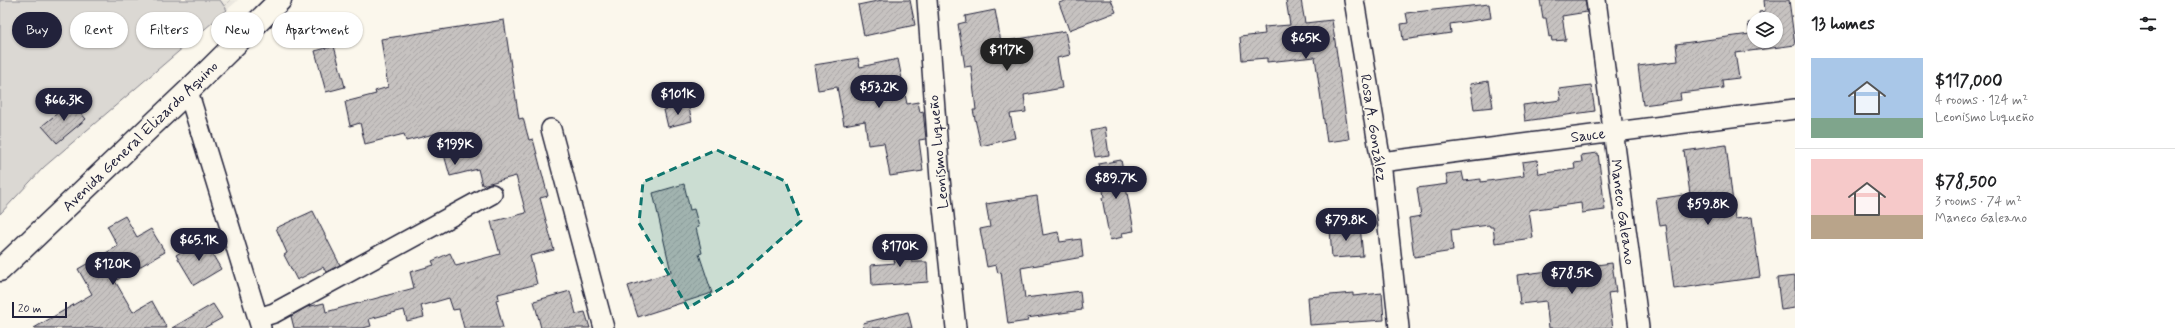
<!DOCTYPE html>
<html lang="en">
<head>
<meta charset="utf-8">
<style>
	:root { --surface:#fff; --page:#f6f6f6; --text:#202124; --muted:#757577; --line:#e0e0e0; --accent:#22223b }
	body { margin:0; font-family:Mynerve,sans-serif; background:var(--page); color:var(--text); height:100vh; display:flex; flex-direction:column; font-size:15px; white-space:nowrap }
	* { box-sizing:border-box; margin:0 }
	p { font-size:13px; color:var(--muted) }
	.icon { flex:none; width:22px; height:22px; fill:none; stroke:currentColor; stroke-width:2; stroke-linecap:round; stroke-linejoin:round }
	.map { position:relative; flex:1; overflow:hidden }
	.panel { display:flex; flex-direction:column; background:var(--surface); width:380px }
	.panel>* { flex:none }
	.guide { position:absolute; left:12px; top:12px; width:380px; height:36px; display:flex; gap:8px }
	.controls { position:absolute; left:1747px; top:12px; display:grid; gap:8px }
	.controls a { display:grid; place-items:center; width:36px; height:36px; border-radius:50%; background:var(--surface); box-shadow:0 1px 3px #0004; font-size:20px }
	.scale { position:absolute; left:12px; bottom:10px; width:55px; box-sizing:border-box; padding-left:4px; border:2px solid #22223b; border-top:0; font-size:11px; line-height:14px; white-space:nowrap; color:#22223b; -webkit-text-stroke:3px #fbf7ec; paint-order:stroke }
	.price { position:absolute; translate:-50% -34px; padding:0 9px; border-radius:14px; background:var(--accent); color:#fff; font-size:13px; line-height:26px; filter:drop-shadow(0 1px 2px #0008) }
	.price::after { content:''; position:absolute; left:50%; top:24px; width:12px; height:9px; margin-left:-6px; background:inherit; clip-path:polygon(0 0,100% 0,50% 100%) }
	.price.current { background:#222; color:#fff }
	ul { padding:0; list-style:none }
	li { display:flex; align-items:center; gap:12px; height:100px; padding:0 16px }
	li+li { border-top:1px solid var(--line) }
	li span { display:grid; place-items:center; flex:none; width:112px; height:80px; border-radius:0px; color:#555 }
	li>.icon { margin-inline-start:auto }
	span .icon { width:48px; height:48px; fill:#fffc; stroke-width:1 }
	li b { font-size:17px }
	h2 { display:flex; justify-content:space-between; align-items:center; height:48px; padding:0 16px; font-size:17px }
	.pill { padding:0 14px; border-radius:18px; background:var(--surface); box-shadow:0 1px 3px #0004; font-size:14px; line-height:36px }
	.pill.current { background:var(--accent); color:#fff }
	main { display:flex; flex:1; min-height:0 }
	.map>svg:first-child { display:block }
	.industrial { fill:url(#industrial-furrows) }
	.garden { fill:#dbd8d3; stroke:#7e7d87 }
	.building { fill:url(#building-hatch); stroke:#22223b }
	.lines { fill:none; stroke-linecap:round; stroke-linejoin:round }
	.minor-casing { stroke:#22223b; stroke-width:22 }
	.primary-casing { stroke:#22223b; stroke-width:25 }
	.minor { stroke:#fbf7ec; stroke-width:19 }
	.primary { stroke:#fbf7ec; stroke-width:22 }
	.marked { fill:#0f766e; fill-opacity:0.2; stroke:#0f766e; stroke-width:3; stroke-dasharray:8 5; stroke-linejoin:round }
	.labels { text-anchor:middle; stroke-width:3; stroke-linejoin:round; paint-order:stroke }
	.street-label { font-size:15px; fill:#22223b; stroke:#fbf7ec }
</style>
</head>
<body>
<main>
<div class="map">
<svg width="1795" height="328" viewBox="0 0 1795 328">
	<defs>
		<pattern id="industrial-furrows" width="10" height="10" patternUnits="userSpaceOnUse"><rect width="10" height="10" fill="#ebe7df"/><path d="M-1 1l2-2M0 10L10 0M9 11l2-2" fill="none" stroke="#c9c6c0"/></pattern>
		<pattern id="building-hatch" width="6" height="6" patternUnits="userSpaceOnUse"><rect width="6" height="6" fill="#c6c2c0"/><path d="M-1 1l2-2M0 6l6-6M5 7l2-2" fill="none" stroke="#aaa6a6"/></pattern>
	</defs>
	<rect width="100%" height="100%" fill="#fbf7ec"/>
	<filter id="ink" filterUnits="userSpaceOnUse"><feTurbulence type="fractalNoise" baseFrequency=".025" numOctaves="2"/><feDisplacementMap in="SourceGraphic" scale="8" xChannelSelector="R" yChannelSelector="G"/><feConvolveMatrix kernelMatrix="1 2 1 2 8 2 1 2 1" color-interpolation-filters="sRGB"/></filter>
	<g filter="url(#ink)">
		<path class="industrial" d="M220 0H238L227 10Z"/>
		<path class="garden" d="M0 0H220L227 10 44 167 0 214Z"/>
		<path class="building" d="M882 0H910L915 25 864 36 858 5Z
			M1067 0H1111L1116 12 1069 30 1059 3Z
			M1286 0H1301L1305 23 1332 20 1349 139 1327 142 1315 57 1267 62V58L1242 60 1240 37 1265 34 1264 27 1290 25Z
			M1540 0H1585L1587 12 1562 16 1566 40 1552 41 1551 36 1549 37 1546 18H1543Z
			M1764 0H1789L1795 45 1735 53 1739 78 1722 80 1723 88 1680 93 1681 100 1643 105 1638 66 1678 61 1676 44 1750 34 1748 23 1754 22V41H1776V19H1760L1759 12 1765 11Z
			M1489 4 1491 18 1450 24 1451 33 1403 40 1401 24 1408 23 1406 13Z
			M995 10 1001 42 1065 31 1070 55 1057 58 1062 88 1024 95 1026 112 1010 114 1015 138 981 146 973 110H976L971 66 965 67 958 24 966 22 965 16Z
			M504 20 519 119 523 118 529 140 533 139 548 196 540 198 554 250 530 256 537 284 498 294 499 299 496 300 503 328H464L459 309 453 310 449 298 421 306 424 317 407 321 404 310 369 319 371 326 363 328H294L291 316 307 307 324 303 326 312 414 288 410 272 434 265 432 261 450 253 456 266 500 254 491 222 526 213 516 176 482 185 478 169 450 176 438 133 406 141 404 134 365 144 360 123 350 126 345 102 376 94 375 91 388 87 381 39Z
			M334 46 345 87 326 92 315 51Z
			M858 58 860 67 898 59 907 104 918 102 920 112 923 111 926 139 919 140 923 171 890 176 884 143 868 145 865 121 844 125 837 87 818 90 814 65Z
			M1489 81 1493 107 1474 109 1470 84Z
			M1591 85 1595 111 1525 121 1523 105 1561 100 1559 89Z
			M71 102 86 119 57 143 42 126Z
			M688 104 692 121 668 127 664 110Z
			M1105 127 1109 155 1095 157 1090 130Z
			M1726 145 1735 219 1752 217 1760 277 1674 289 1666 225 1660 226 1656 199 1690 194 1684 151Z
			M1598 153 1605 210 1582 213 1581 203 1529 210 1533 238 1495 243 1493 227H1490L1489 225 1451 230 1453 251 1414 257 1409 218 1421 216 1417 188 1448 184 1446 174 1462 172 1464 181 1481 179V182L1524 176 1522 162 1537 160 1539 174 1575 169 1574 163 1582 162 1581 155Z
			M1121 160 1134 231 1122 233 1123 237 1110 240 1102 198 1104 197 1099 164Z
			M684 184 690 210 694 209 699 227 696 228 702 253 699 254 712 293 638 317 628 286 671 272 653 193Z
			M1037 196 1043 235 1058 232 1060 242 1081 239 1083 257 1021 268 1025 298 1080 291 1082 310 1027 318 1028 321 1008 324 1001 272 998 273 996 265 987 267 980 229 990 227 986 204Z
			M313 211 340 265 326 272 323 267 297 280 284 255 287 253 276 228Z
			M125 216 137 237 151 229 165 252 115 281 133 312 152 301 167 328H34L92 294 78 269 118 246 107 226Z
			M1360 226 1363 256 1332 258 1330 229Z
			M203 238 221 269 194 285 176 255Z
			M905 238 912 262H927L928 282 872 286 871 265 895 263 889 243Z
			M1612 263 1616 292 1608 293 1613 328H1549L1546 301 1520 304 1517 275Z
			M1795 276V308L1781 310 1777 278Z
			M570 291 576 314 585 312 590 328H541L534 301Z
			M1353 293V296L1382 293 1384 320 1310 325 1308 297Z
			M213 304 222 318 204 328H172Z
			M908 312 912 328H864L863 323Z"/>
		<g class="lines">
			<defs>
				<path id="minor" d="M927 0 940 179 956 328
					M1354 0 1381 162 1399 328
					M1596 0 1639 328
					M188 91 261 328
					M551 129 604 328
					M1381 162 1795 109
					M258 318 274 313 492 194"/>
				<path id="primary" d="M0 270 188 91 280 0"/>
			</defs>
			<use href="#minor" class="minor-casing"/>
			<use href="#primary" class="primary-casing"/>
			<use href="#minor" class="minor"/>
			<use href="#primary" class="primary"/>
		</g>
	</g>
	<path class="marked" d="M717 150 785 181 801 221 735 280 688 308 639 223 643 182Z"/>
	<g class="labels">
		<g class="street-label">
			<text transform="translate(1374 128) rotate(81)" y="5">Rosa A. González</text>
			<text transform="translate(1588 135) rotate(-7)" y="5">Sauce</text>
			<text transform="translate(140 136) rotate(-44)" y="5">Avenida General Elizardo Aquino</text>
			<text transform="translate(938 152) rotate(-95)" y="5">Leonismo Luqueño</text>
			<text transform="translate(1623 212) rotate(82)" y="5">Maneco Galeano</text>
		</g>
	</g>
</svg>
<div class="controls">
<a><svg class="icon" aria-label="layers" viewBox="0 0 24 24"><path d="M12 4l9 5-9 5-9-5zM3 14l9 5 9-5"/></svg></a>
</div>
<div class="scale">20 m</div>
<b class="price" style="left:1306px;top:60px">$65K</b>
<b class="price current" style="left:1007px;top:72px">$117K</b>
<b class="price" style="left:879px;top:109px">$53.2K</b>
<b class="price" style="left:678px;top:116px">$101K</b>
<b class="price" style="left:64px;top:122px">$66.3K</b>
<b class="price" style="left:455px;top:166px">$199K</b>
<b class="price" style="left:1116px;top:200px">$89.7K</b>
<b class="price" style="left:1708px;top:226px">$59.8K</b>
<b class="price" style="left:1346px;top:242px">$79.8K</b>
<b class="price" style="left:199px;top:262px">$65.1K</b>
<b class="price" style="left:900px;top:268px">$170K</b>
<b class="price" style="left:113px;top:286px">$120K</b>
<b class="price" style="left:1572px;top:295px">$78.5K</b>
<div class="guide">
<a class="pill current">Buy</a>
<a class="pill">Rent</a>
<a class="pill">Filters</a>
<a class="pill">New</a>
<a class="pill">Apartment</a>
</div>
</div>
<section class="panel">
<h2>13 homes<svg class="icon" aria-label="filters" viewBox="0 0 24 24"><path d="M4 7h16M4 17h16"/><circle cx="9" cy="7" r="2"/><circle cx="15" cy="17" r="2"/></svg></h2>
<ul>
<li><span style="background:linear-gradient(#a9c7e8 75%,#7fa58c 0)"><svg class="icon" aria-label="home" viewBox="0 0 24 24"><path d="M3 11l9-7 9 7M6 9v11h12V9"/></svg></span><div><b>$117,000</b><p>4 rooms · 124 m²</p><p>Leonismo Luqueño</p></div></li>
<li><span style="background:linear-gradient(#f6c9c9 70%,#b9a48a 0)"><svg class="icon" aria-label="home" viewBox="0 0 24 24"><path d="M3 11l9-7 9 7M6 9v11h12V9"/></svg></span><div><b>$78,500</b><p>3 rooms · 74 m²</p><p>Maneco Galeano</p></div></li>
</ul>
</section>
</main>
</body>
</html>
